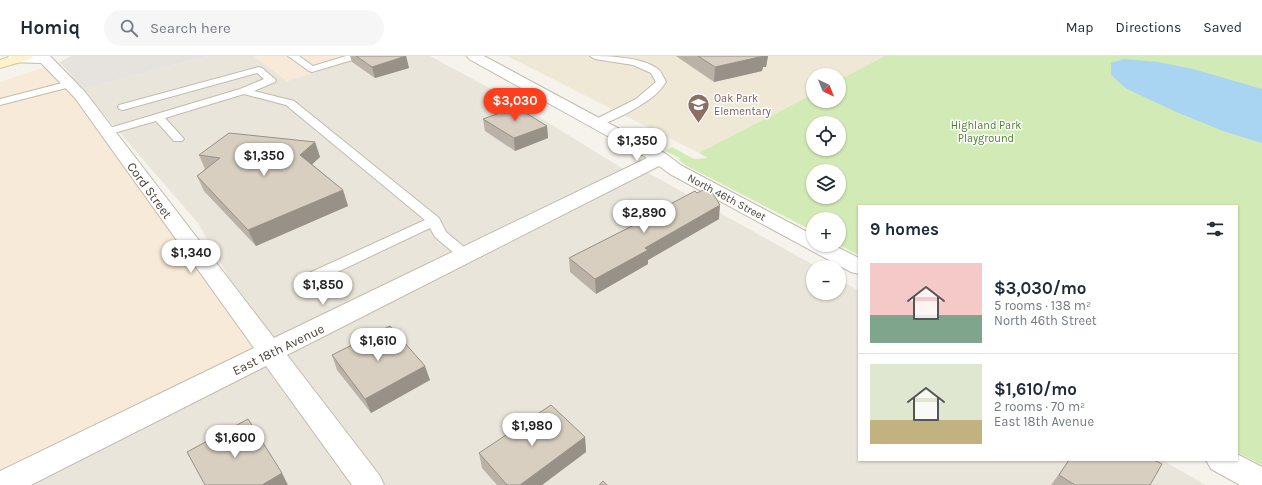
<!DOCTYPE html>
<html lang="en">
<head>
<meta charset="utf-8">
<style>
	:root { --surface:#fff; --page:#f6f6f7; --text:#1f2937; --muted:#747a83; --line:#e0e1e3; --accent:#fc3f1d }
	body { margin:0; font-family:Karla,sans-serif; background:var(--page); color:var(--text); height:100vh; display:flex; flex-direction:column; font-size:15px; white-space:nowrap }
	* { box-sizing:border-box; margin:0 }
	p { font-size:13px; color:var(--muted) }
	.icon { flex:none; width:22px; height:22px; fill:none; stroke:currentColor; stroke-width:2; stroke-linecap:round; stroke-linejoin:round }
	.map { position:relative; flex:1; overflow:hidden }
	.drawer { position:absolute; left:858px; top:149px; width:380px; height:256px; display:flex; flex-direction:column; background:var(--surface); border-radius:0px; box-shadow:0 1px 3px #0004 }
	.drawer>* { flex:none }
	.needle { width:26px; rotate:137deg }
	.buttons { position:absolute; left:806px; top:12px; display:grid; gap:8px }
	.buttons a { display:grid; place-items:center; width:40px; height:40px; border-radius:50%; background:var(--surface); box-shadow:0 1px 3px #0004; font-size:20px }
	.price { position:absolute; translate:-50% -34px; padding:0 9px; border-radius:14px; background:#fff; color:#222; font-size:13px; line-height:26px; filter:drop-shadow(0 1px 2px #0008) }
	.price::after { content:''; position:absolute; left:50%; top:24px; width:12px; height:9px; margin-left:-6px; background:inherit; clip-path:polygon(0 0,100% 0,50% 100%) }
	.price.active { background:var(--accent); color:#fff }
	ul { padding:0; list-style:none }
	li { display:flex; align-items:center; gap:12px; height:100px; padding:0 12px }
	li+li { border-top:1px solid var(--line) }
	li span { display:grid; place-items:center; flex:none; width:112px; height:80px; border-radius:0px; color:#555 }
	li>.icon { margin-inline-start:auto }
	span .icon { width:48px; height:48px; fill:#fffc; stroke-width:1 }
	li b { font-size:17px }
	h2 { display:flex; justify-content:space-between; align-items:center; height:48px; padding:0 12px; font-size:17px }
	header { display:flex; align-items:center; gap:24px; box-sizing:border-box; height:56px; padding:0 20px; background:var(--surface); border-bottom:1px solid var(--line) }
	header strong { font-size:19px }
	nav { display:flex; gap:22px; margin-inline-start:auto; font-size:14px }
	.search { width:280px; height:36px; background:var(--page); display:flex; align-items:center; gap:10px; box-sizing:border-box; padding:0 14px; border-radius:22px; color:var(--muted); font-size:15px }
	.map>svg:first-child { display:block }
	.residential { fill:#eae5da }
	.commercial { fill:#f7ead8 }
	.industrial { fill:#e6e2dd }
	.education { fill:#efe8d6 }
	.green { fill:#d2eab5; fill-rule:evenodd }
	.water { fill:#a9d4f2 }
	.lines { fill:none; stroke-linecap:round; stroke-linejoin:round }
	.lane-casing { stroke:#c2bbae; stroke-width:2 }
	.street-casing { stroke:#c2bbae; stroke-width:2 }
	.secondary-casing { stroke:#d6c79b; stroke-width:2 }
	.lane { fill:#fff; fill-rule:evenodd }
	.street { fill:#fff; fill-rule:evenodd }
	.secondary { fill:#fff3cd; fill-rule:evenodd }
	.wall { fill:#bab2a6 }
	.shaded-wall { fill:#979187 }
	.building { fill:#d8cfc1; stroke:#979187 }
	.labels { text-anchor:middle; stroke-width:3; stroke-linejoin:round; paint-order:stroke }
	.far-education-label { font-size:11px; fill:#785e54; stroke:#fff; text-anchor:start }
	.far-park-label { font-size:11px; fill:#4a7f2a; stroke:#fff }
	.far-street-label { font-size:11px; fill:#4b4439; stroke:#fff }
	.street-label { font-size:13px; fill:#4b4439; stroke:#fff }
</style>
</head>
<body>
<header>
<strong>Homiq</strong>
<div class="search"><svg class="icon" aria-label="search" viewBox="0 0 24 24"><circle cx="10" cy="10" r="6"/><path d="M15 15l6 6"/></svg>Search here</div>
<nav><a>Map</a><a>Directions</a><a>Saved</a></nav>
</header>
<div class="map">
<svg width="1262" height="429" viewBox="0 0 1262 429">
	<rect width="100%" height="100%" fill="#f6f3ec"/>
	<path class="residential" d="M208 0H254L287 25 366 0H430L515 46 628 116 270 295 198 167 82 33Z
		M645 115 817 211H813V237H839V223L859 235V404H1162L1206 429H379L273 296Z
		M273 298 378 429H10Z"/>
	<path class="commercial" d="M254 0H366L287 25Z
		M60 6 70 28 265 297 0 428V26Z"/>
	<path class="industrial" d="M71 0H208L82 33 60 6Z"/>
	<path class="education" d="M507 0H885L839 24V19H813V38L699 97Z"/>
	<path class="green" d="M885 0H1262V409L1237 396V150H859V199L839 189V163H813V175L687 110 679 104 680 102 665 95 672 91 694 103 708 102 699 97 813 38V45H839V24ZM813 67H839V93H813ZM813 115H839V141H813Z"/>
	<path class="water" d="M1123 3 1158 6 1193 13 1262 33V87L1223 75 1174 55 1127 33 1111 19V7Z"/>
	<g class="lines">
		<defs>
			<path id="lane" d="M288 0H299L313 10 346 0H361L359 2 312 16 309 15Z
				M590 0C610 0 642 1 658 13 661 15 664 22 666 26 662 32 657 38 651 42 641 50 604 72 592 69L590 67 592 65 636 43 656 26 651 17 633 9 595 3Z
				M259 11 262 12 276 24 275 26 254 35 294 45 439 162 446 176 470 196 472 199 470 202 465 204 460 202 435 181 430 172 308 230 303 231 298 230 295 226 298 222 425 164 286 49 244 38 165 62 184 83 182 85H174L156 65 107 79 103 78 101 76 103 74 240 33 264 23 257 17 123 54 119 53 118 51 119 49Z
				M70 25 75 28 74 30 0 49V43Z"/>
			<path id="street" d="M9 0H50L85 36 274 282 647 102 469 3 467 0H484L666 98 682 110 813 179V189H833L859 202V218L851 216 670 118 659 110 287 299 380 420 384 429H352L266 310 31 429H0V415L254 292 75 42 41 7 9 6 7 3Z
				M1237 398 1262 411V429H1240L1211 413 1206 404H1237Z"/>
			<path id="secondary" d="M12 0H33L31 3 0 12V4Z"/>
		</defs>
		<use href="#lane" class="lane-casing"/>
		<use href="#street" class="street-casing"/>
		<use href="#secondary" class="secondary-casing"/>
		<use href="#lane" class="lane"/>
		<use href="#street" class="street"/>
		<use href="#secondary" class="secondary"/>
	</g>
	<path class="wall" d="M350 0H406L409 12 375 22 352 6Z
		M676 0H768L766 11H763L762 15 714 26Z
		M483 63 547 70 548 82 515 95 485 75Z
		M315 86 320 101 312 108 343 134 348 150 256 190 204 135 197 120 205 113 199 99Z
		M642 163H719L648 204V208L596 238 570 216 569 202 642 165Z
		M332 299 430 324 371 357 337 314Z
		M585 381 586 396 542 429H497L482 412 479 397Z
		M1069 404 1150 429H1051Z"/>
	<path class="shaded-wall" d="M406 0 409 12 375 22 372 11Z
		M760 0H768L766 11H763L762 15 714 26 715 11Z
		M547 70 548 82 515 95 514 82Z
		M315 86 320 101 306 114 300 99Z
		M343 134 348 150 256 190 248 174Z
		M720 149 719 163 648 204V208L596 238 595 223 645 192Z
		M425 310 430 324 371 357 365 343Z
		M585 381 586 396 542 429H520Z
		M282 417 288 429H262Z"/>
	<path class="building" d="M356 0H406L372 11Z
		M698 0H764L715 11Z
		M516 51 547 70 514 82 483 63Z
		M229 77 315 86 300 99 343 134 248 174 197 120 220 102 199 99Z
		M709 131 720 149 645 192 648 194 595 223 569 202 644 164 642 163 695 135 697 137Z
		M390 270 425 310 365 343 332 299Z
		M551 349 585 381 520 429H507L479 397Z
		M248 363 282 417 262 429H205L187 396Z
		M1069 404H1154L1162 408 1150 429H1075L1059 419Z
		M603 425 607 429H599Z"/>
	<defs>
		<symbol id="school-pin" viewBox="-11 -11 22 30"><path d="M0 17L-7.5 6A9.5 9.5 0 1 1 7.5 6Z" fill="#8d6e63" stroke="#fff"/><path d="M0-5L7-2L0 1L-7-2ZM-4 1L0 2.5L4 1V4Q0 6-4 4Z" fill="#fff"/></symbol>
	</defs>
	<g fill-rule="evenodd">
		<use href="#school-pin" x="686" y="36" width="25" height="34"/>
	</g>
	<g class="labels">
		<g class="far-education-label">
			<text x="714" y="46">Oak Park<tspan x="714" dy="13">Elementary</tspan></text>
		</g>
		<g class="far-park-label">
			<text x="986" y="73">Highland Park<tspan x="986" dy="13">Playground</tspan></text>
		</g>
		<g class="far-street-label">
			<text transform="translate(727 141) rotate(28)" y="4">North 46th Street</text>
		</g>
		<g class="street-label">
			<text transform="translate(150 134) rotate(54)" y="5">Cord Street</text>
			<text transform="translate(278 293) rotate(-26)" y="5">East 18th Avenue</text>
		</g>
	</g>
</svg>
<div class="buttons">
<a><svg class="needle" viewBox="-14 -14 28 28"><path d="M0-13l5 13h-10z" fill="#e53935"/><path d="M0 13l5-13h-10z" fill="#747a83"/></svg></a>
<a><svg class="icon" aria-label="locate" viewBox="0 0 24 24"><circle cx="12" cy="12" r="6"/><path d="M12 2v4M12 18v4M2 12h4M18 12h4"/></svg></a>
<a><svg class="icon" aria-label="layers" viewBox="0 0 24 24"><path d="M12 4l9 5-9 5-9-5zM3 14l9 5 9-5"/></svg></a>
<a>+</a>
<a>−</a>
</div>
<b class="price active" style="left:515px;top:66px">$3,030</b>
<b class="price" style="left:637px;top:106px">$1,350</b>
<b class="price" style="left:264px;top:121px">$1,350</b>
<b class="price" style="left:644px;top:178px">$2,890</b>
<b class="price" style="left:191px;top:218px">$1,340</b>
<b class="price" style="left:323px;top:250px">$1,850</b>
<b class="price" style="left:378px;top:306px">$1,610</b>
<b class="price" style="left:532px;top:391px">$1,980</b>
<b class="price" style="left:235px;top:403px">$1,600</b>
<section class="drawer">
<h2>9 homes<svg class="icon" aria-label="filters" viewBox="0 0 24 24"><path d="M4 7h16M4 17h16"/><circle cx="9" cy="7" r="2"/><circle cx="15" cy="17" r="2"/></svg></h2>
<ul>
<li><span style="background:linear-gradient(#f6c9c9 65%,#7fa58c 0)"><svg class="icon" aria-label="home" viewBox="0 0 24 24"><path d="M3 11l9-7 9 7M6 9v11h12V9"/></svg></span><div><b>$3,030/mo</b><p>5 rooms · 138 m²</p><p>North 46th Street</p></div></li>
<li><span style="background:linear-gradient(#dfe7d0 70%,#c2b280 0)"><svg class="icon" aria-label="home" viewBox="0 0 24 24"><path d="M3 11l9-7 9 7M6 9v11h12V9"/></svg></span><div><b>$1,610/mo</b><p>2 rooms · 70 m²</p><p>East 18th Avenue</p></div></li>
</ul>
</section>
</div>
</body>
</html>
